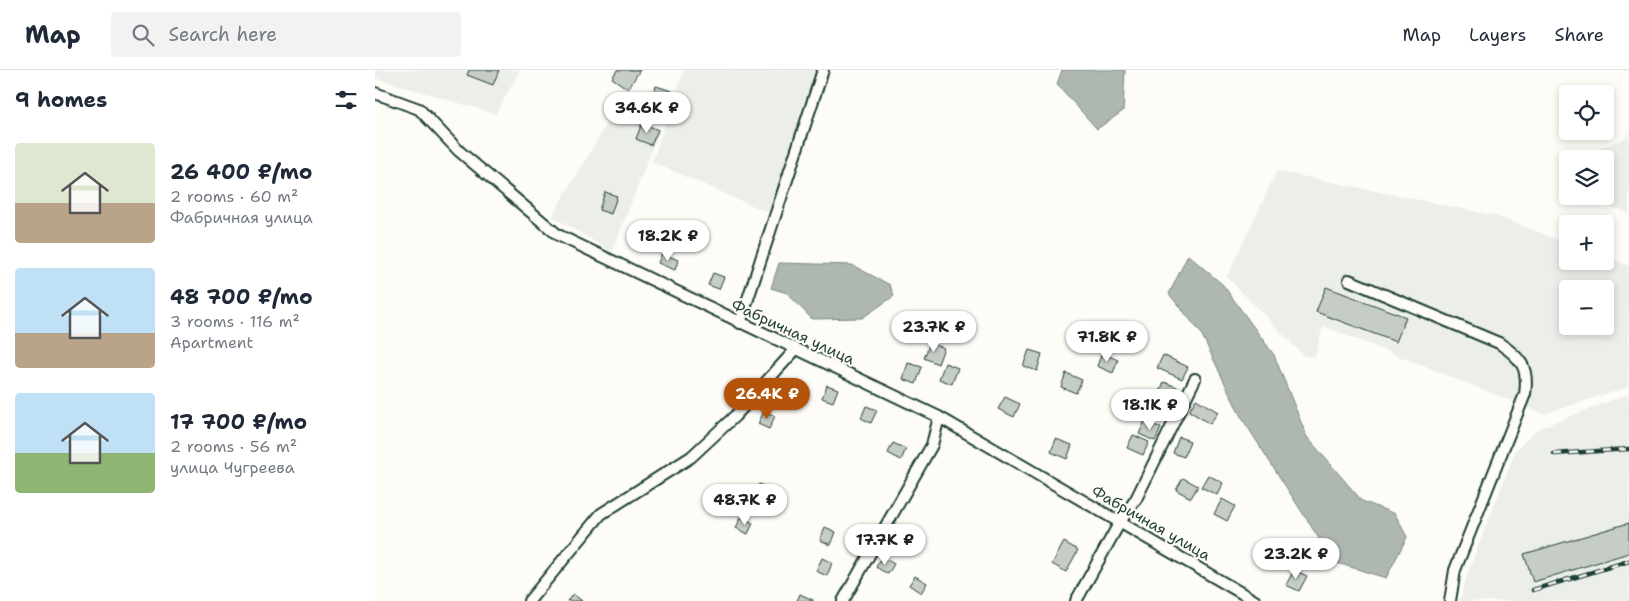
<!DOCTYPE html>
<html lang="en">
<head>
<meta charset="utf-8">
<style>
	:root { --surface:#fff; --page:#f2f2f3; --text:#1f2937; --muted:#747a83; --line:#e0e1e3; --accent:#b45309 }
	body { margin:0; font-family:"Shantell Sans",sans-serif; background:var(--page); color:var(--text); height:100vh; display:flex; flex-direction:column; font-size:19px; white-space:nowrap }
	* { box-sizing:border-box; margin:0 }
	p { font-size:16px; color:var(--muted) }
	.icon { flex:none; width:28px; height:28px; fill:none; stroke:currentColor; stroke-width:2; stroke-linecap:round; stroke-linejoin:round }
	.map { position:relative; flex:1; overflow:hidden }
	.side { display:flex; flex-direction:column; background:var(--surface); width:375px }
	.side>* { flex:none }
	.tools { position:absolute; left:1184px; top:15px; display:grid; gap:10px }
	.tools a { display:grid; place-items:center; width:55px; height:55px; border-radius:5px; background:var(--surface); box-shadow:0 2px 8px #0003; font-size:25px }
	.price { position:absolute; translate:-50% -42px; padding:0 11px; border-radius:18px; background:#fff; color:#222; font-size:16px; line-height:32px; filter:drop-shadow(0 1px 2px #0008) }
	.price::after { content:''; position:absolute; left:50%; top:30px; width:15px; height:11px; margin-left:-8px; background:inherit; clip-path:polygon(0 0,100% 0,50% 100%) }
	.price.on { background:var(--accent); color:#fff }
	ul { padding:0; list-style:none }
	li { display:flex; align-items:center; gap:15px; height:125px; padding:0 15px }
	li span { display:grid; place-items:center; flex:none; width:140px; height:100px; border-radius:5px; color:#555 }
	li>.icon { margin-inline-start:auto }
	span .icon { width:60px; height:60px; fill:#fffc; stroke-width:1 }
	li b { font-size:21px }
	h2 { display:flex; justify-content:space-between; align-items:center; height:60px; padding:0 15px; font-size:21px }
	header { display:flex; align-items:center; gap:30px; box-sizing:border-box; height:70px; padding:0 25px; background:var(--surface); border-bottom:1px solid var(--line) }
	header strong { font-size:24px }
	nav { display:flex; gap:28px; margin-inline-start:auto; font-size:18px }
	.search { width:350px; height:45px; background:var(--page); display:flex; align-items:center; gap:12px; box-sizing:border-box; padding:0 18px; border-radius:5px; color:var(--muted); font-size:19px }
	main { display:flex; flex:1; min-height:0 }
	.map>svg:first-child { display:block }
	.built { fill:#eceee9; fill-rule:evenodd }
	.water { fill:#aeb8b1; stroke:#75877f }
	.building { fill:#c6cdc7; stroke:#1f3d34 }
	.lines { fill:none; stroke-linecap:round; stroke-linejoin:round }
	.minor-casing { stroke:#1f3d34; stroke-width:14 }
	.minor { stroke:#fdfcf7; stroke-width:10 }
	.rail-casing { stroke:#1f3d34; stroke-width:4.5 }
	.rail { stroke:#fdfcf7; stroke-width:2.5; stroke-dasharray:8; stroke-linecap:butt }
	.labels { text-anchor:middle; stroke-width:4.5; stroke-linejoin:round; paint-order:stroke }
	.street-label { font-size:15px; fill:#1f3d34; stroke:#fdfcf7 }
</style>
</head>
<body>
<header>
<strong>Map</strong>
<div class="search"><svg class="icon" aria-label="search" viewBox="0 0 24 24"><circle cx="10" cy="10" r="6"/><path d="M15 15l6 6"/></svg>Search here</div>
<nav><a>Map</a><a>Layers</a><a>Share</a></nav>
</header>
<main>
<section class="side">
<h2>9 homes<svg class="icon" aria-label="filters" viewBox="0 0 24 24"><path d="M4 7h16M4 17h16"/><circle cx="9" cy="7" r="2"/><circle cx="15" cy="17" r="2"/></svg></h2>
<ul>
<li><span style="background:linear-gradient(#dfe7d0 60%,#b9a48a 0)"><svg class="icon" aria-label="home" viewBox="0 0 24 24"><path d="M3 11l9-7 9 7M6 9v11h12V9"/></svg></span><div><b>26 400 ₽/mo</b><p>2 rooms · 60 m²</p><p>Фабричная улица</p></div></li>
<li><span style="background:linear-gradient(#bfe0f5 65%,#b9a48a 0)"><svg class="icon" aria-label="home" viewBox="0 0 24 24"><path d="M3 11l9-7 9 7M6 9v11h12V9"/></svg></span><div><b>48 700 ₽/mo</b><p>3 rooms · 116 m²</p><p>Apartment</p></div></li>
<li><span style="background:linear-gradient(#bfe0f5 60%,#8fb573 0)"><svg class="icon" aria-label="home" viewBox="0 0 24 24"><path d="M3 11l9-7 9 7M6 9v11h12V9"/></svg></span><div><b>17 700 ₽/mo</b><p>2 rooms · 56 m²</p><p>улица Чугреева</p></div></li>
</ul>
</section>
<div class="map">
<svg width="1254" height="531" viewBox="0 0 1254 531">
	<rect width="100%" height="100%" fill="#fdfcf7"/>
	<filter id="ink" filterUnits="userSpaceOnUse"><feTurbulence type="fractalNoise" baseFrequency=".02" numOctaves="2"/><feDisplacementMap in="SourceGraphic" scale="10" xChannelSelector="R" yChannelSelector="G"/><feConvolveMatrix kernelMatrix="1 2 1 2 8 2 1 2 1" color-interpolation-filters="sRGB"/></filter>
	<g filter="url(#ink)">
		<path class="built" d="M0 0H145L121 44 0 8Z
			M309 0H442L394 143 277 92Z
			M240 40 285 59 237 182 177 146Z
			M1254 59V143L1202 126H1230V89H1212L1213 84 1252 67Z
			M902 101 1118 145 1192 173V191H1230V187L1254 196 1253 317 1169 344 948 256 940 286H929L852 207ZM1192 219H1230V256H1192Z
			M1254 324V531H1085L1093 502 1141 380 1164 358Z"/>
		<path class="water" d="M687 0H750L748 41 722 59 682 14Z
			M813 185 848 215 899 285 932 367 987 431 1020 444 1032 467 1011 508 959 492 865 345 826 263 794 224Z
			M404 193 477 195 515 215 519 226 487 248 437 249 412 223 396 218Z"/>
		<path class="building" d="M94 0H124L118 15 92 5Z
			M242 0H265L253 19 237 8Z
			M281 16 297 21 288 48 272 43Z
			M267 53 283 60 276 75 261 69Z
			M230 122 242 126 236 144 224 140Z
			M287 183 303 190 300 200 283 193Z
			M338 203 349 207 344 219 333 215Z
			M951 217 1031 247 1021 272 941 242Z
			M555 273 569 278 563 294 549 288Z
			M654 280 667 284 662 301 648 296Z
			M727 283 743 290 738 303 722 296Z
			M788 285 813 297 807 309 782 298Z
			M533 293 547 297 541 314 528 309Z
			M570 293 583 298 577 314 564 309Z
			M691 303 707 310 701 323 686 317Z
			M789 312 802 317 796 333 783 327Z
			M452 315 463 319 458 332 447 328Z
			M630 327 645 334 639 347 623 339Z
			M821 329 843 342 835 354 814 341Z
			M491 336 502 340 496 353 486 348Z
			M389 341 400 346 394 359 383 354Z
			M770 351 786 358 780 371 764 364Z
			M758 365 774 372 768 385 752 378Z
			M804 367 815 371 809 387 798 383Z
			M681 369 697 375 692 389 676 382Z
			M518 373 531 379 526 390 513 383Z
			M833 405 848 413 842 425 826 417Z
			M808 408 823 416 816 428 801 420Z
			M384 414 395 419 390 432 379 427Z
			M847 429 860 436 852 451 839 444Z
			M366 447 378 453 373 464 361 458Z
			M1254 453V483L1158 512 1149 484Z
			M450 457 461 462 456 475 445 470Z
			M689 472 703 480 691 502 677 494Z
			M507 487 519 494 513 504 501 497Z
			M447 488 457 493 452 506 441 501Z
			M919 500 932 506 924 521 911 515Z
			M540 506 552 513 546 523 534 515Z
			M198 524 207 531H192Z
			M425 524 438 530V531H422Z"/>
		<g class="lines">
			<defs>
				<path id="minor" d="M0 23 44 39 84 81 183 165 564 347 880 531
					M974 210 1124 273C1146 288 1154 297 1150 324L1080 500 1075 531
					M365 253 448 0
					M154 531 226 444 316 387 360 346 421 279
					M468 531 557 375 564 347
					M701 531 745 452 761 429 820 309"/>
			</defs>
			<use href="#minor" class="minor-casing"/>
			<use href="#minor" class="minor"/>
			<defs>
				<path id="rail" d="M1179 384 1254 379
					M1158 520 1254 491"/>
			</defs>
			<use href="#rail" class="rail-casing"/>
			<use href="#rail" class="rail"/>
		</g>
	</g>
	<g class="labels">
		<g class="street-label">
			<text transform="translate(418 262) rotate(25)" y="5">Фабричная улица</text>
			<text transform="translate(776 453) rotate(30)" y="5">Фабричная улица</text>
		</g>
	</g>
</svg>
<div class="tools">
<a><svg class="icon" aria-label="locate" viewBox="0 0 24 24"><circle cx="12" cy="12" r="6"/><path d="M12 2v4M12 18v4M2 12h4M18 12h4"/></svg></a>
<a><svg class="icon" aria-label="layers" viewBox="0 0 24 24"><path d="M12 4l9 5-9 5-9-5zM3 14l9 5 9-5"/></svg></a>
<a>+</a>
<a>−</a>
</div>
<b class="price" style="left:272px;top:64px">34.6K ₽</b>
<b class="price" style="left:293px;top:192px">18.2K ₽</b>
<b class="price" style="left:559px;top:283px">23.7K ₽</b>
<b class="price" style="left:732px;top:293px">71.8K ₽</b>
<b class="price on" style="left:392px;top:350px">26.4K ₽</b>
<b class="price" style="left:775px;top:361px">18.1K ₽</b>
<b class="price" style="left:370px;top:456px">48.7K ₽</b>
<b class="price" style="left:510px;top:496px">17.7K ₽</b>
<b class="price" style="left:921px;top:510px">23.2K ₽</b>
</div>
</main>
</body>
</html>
